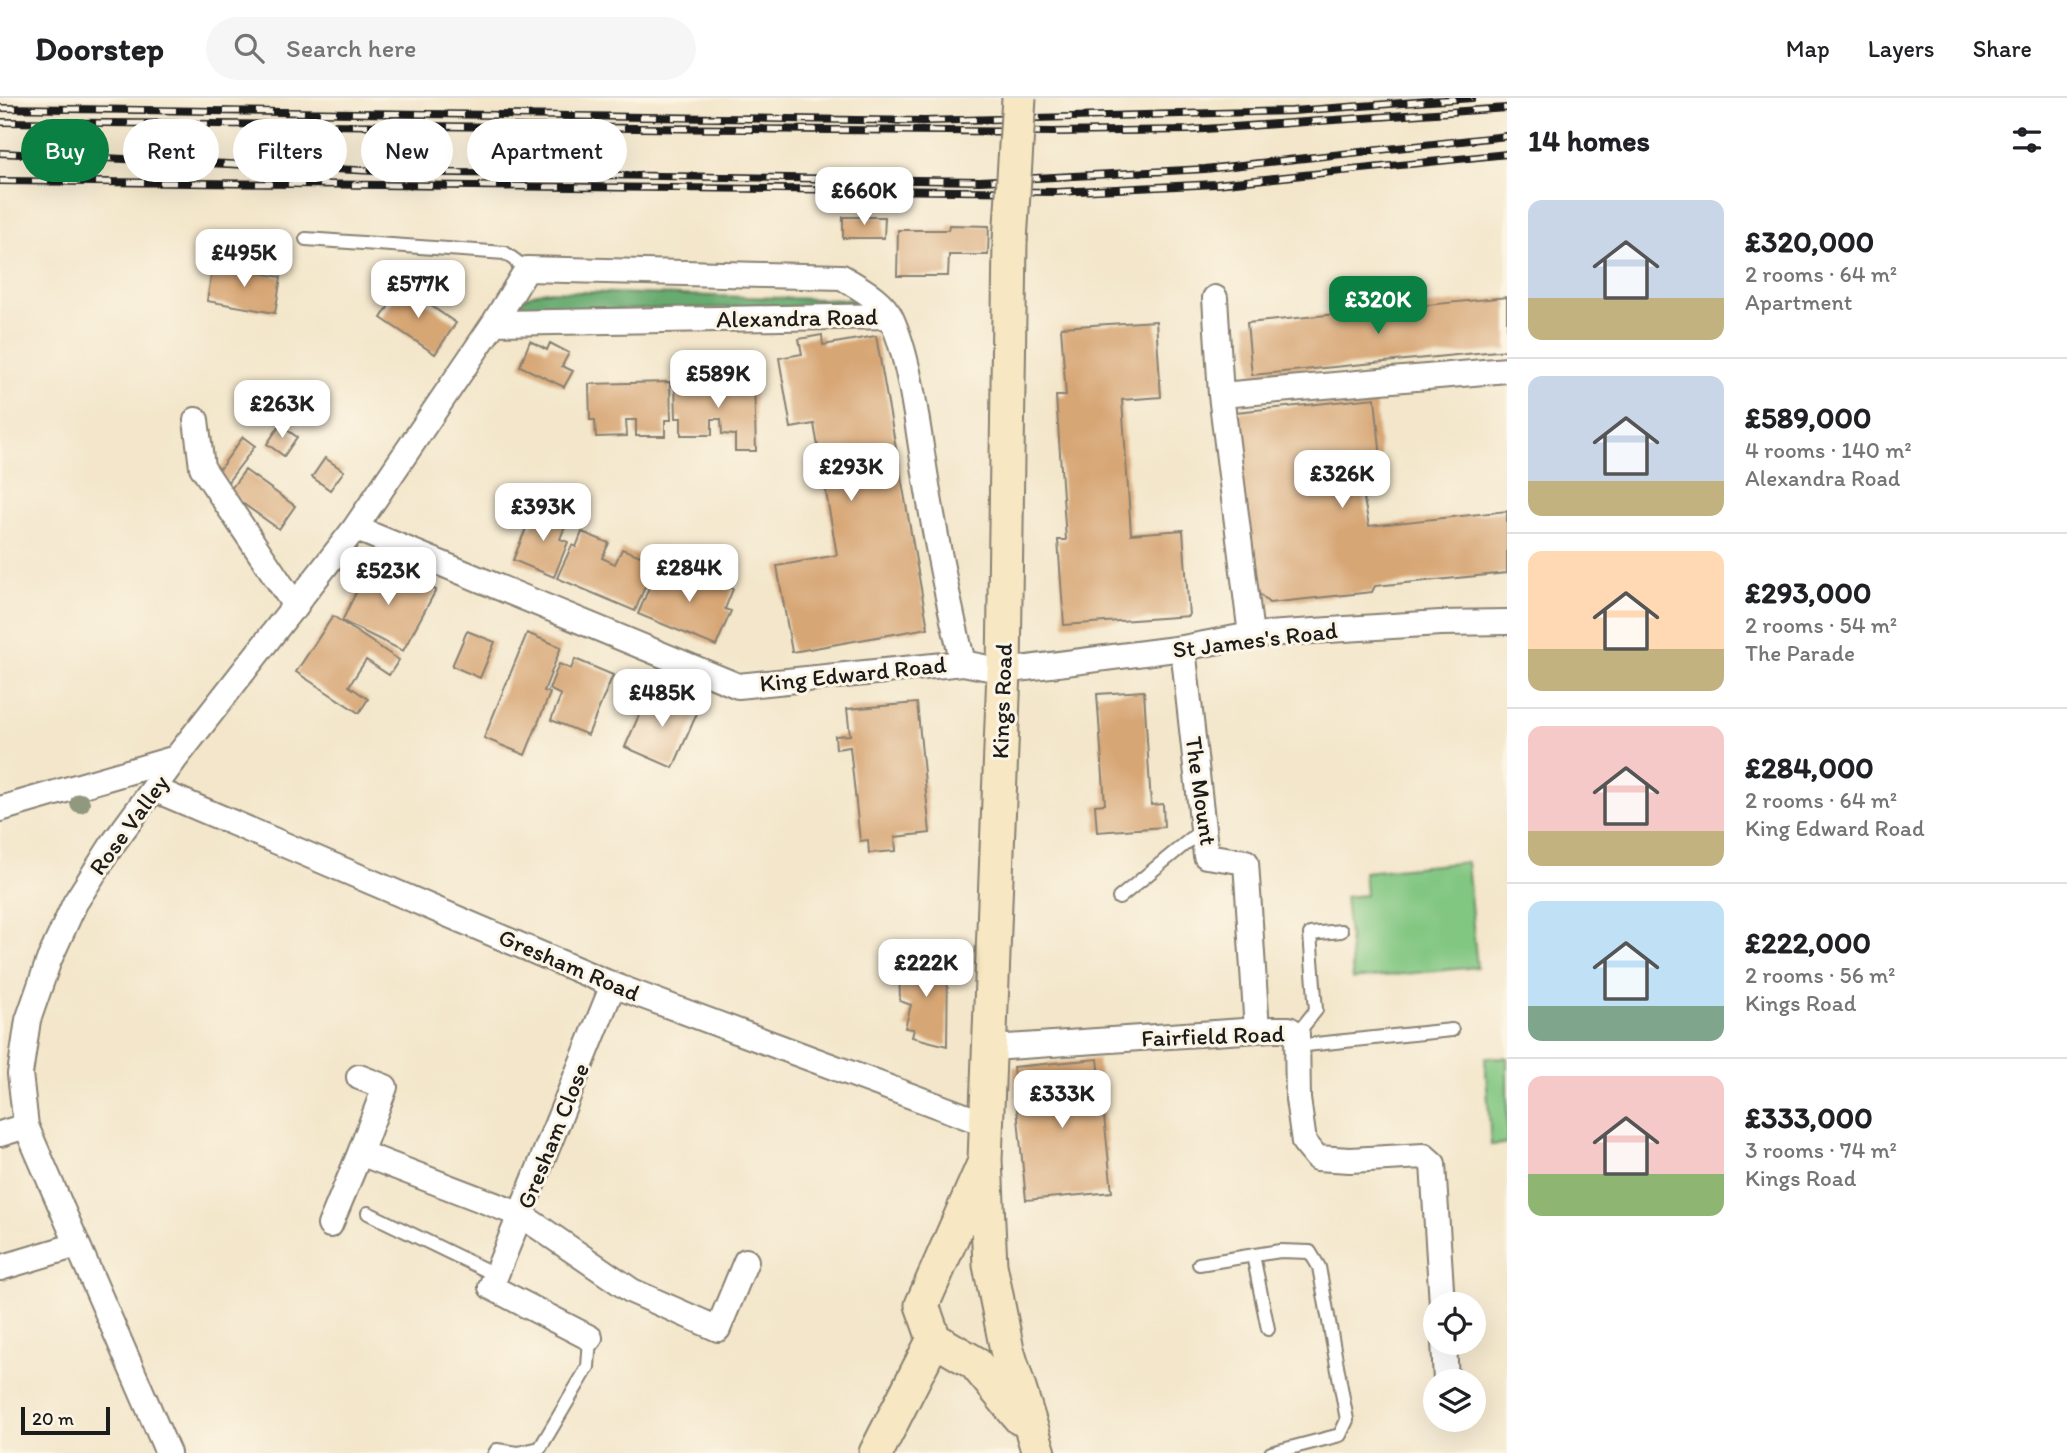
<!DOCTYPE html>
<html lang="en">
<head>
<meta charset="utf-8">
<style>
	:root { --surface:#fff; --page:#f6f6f6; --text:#202124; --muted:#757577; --line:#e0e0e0; --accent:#0b8043 }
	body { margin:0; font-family:Itim,sans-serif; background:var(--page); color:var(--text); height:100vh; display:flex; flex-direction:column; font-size:26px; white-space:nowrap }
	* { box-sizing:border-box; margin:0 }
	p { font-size:23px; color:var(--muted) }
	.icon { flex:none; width:38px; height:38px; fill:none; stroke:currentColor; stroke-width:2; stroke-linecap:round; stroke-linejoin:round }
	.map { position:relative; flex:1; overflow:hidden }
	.panel { display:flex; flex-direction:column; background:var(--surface); width:560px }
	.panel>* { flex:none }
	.banner { position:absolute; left:21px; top:21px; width:665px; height:63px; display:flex; gap:14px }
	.fabs { position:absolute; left:1423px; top:1194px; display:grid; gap:14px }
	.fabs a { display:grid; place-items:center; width:63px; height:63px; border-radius:50%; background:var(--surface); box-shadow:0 7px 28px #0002; font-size:35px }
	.scale { position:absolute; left:21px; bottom:18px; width:89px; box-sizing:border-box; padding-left:7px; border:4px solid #1c1c1c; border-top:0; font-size:19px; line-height:24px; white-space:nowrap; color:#1c1c1c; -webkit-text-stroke:5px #fcf5e5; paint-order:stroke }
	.price { position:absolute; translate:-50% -60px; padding:0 16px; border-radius:14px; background:#fff; color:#222; font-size:23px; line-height:46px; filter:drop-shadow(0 2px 4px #0008) }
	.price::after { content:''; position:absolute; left:50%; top:42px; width:21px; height:16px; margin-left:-10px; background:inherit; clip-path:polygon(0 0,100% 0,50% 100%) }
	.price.current { background:var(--accent); color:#fff }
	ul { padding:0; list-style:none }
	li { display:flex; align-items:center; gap:21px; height:175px; padding:0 21px }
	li+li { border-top:2px solid var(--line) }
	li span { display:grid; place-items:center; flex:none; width:196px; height:140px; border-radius:14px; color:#555 }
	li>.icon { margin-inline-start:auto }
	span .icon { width:84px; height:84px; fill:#fffc; stroke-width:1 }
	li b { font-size:30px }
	h2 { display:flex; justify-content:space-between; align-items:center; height:84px; padding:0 21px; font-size:30px }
	.tag { padding:0 24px; border-radius:32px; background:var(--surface); box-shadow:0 7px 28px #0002; font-size:24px; line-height:63px }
	.tag.current { background:var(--accent); color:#fff }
	header { display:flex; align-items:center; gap:42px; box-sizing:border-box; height:98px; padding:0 35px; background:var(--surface); border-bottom:2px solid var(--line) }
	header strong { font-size:33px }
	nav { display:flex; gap:38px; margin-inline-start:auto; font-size:24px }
	.search { width:490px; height:63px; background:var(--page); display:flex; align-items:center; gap:18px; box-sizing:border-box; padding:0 24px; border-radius:38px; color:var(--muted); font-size:26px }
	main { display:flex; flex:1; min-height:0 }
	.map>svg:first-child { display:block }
	.green { fill:#81c681; stroke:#4e714e; stroke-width:2 }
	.forest { fill:#68ab6f; stroke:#426446; stroke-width:2 }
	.building { fill:#d7a674 }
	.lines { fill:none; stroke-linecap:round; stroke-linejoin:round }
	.lane-casing { stroke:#888173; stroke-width:16 }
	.street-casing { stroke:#888173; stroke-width:28 }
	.secondary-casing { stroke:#888173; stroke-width:37 }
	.lane { stroke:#fff; stroke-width:12 }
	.street { stroke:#fff; stroke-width:24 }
	.secondary { stroke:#f7e8c3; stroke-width:33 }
	.rail-casing { stroke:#1c1c1c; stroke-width:8 }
	.rail { stroke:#fcf5e5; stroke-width:5; stroke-dasharray:16; stroke-linecap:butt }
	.secondary-bridge-casing { stroke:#888173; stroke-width:37; stroke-linecap:butt }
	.secondary-bridge { stroke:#f7e8c3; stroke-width:33 }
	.tree { fill:#90987e }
	.labels { text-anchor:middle; stroke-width:6; stroke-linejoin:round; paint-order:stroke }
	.street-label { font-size:24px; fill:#1c1c1c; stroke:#fcf5e5 }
</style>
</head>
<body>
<header>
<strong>Doorstep</strong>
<div class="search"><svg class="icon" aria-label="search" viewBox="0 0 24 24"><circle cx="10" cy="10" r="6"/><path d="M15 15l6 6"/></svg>Search here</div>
<nav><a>Map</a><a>Layers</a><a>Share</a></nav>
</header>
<main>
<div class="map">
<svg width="1507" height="1355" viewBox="0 0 1507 1355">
	<rect width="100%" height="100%" fill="#fcf5e5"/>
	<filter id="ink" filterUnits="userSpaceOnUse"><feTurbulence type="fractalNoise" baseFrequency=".0143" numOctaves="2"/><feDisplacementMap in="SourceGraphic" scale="14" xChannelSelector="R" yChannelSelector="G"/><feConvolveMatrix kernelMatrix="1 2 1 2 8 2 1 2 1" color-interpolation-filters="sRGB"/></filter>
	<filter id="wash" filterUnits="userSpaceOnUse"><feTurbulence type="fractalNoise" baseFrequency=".00686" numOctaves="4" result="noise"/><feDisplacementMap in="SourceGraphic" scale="28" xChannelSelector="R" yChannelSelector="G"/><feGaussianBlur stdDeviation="1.57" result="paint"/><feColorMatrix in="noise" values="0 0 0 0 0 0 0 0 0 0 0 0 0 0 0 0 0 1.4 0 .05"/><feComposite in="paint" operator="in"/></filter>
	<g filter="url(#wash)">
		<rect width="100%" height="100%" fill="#f3e6ca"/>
		<path class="green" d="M1467 764 1477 869 1353 881 1345 799 1366 797 1364 774Z
			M1507 959V1046L1491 1047 1485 960Z"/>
		<path class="forest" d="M546 193 852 202 857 208 515 213C521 198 531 196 546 193Z"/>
		<g id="blocks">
			<path class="building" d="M843 119H885L884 140H843Z
				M949 127 989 128 988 157H949L948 178H897L898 132H948Z
				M213 167 281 179 275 215 207 203Z
				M402 188 456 225 435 256 381 220Z
				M1507 199V252L1252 277 1247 225Z
				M1156 223 1161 299 1122 302 1131 436 1183 432 1189 518 1064 527 1058 442H1066L1056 298H1066L1061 229Z
				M822 237 823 247 876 238 928 530 792 554 777 468 837 457 814 326 791 330 779 260 802 256 799 241Z
				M530 243 547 252 550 245 569 255 562 268 573 273 564 289 520 268Z
				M754 283 756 353H735V337L722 336 721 321H712V337H681V320H676L675 285Z
				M670 284 671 322H665V338H636V322H626L627 338 596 339 595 322H590L589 286Z
				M1375 300 1383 382 1361 385 1369 428 1507 413V475L1375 488 1372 494 1269 505 1254 491 1236 314Z
				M280 327 297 339 284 358 267 346Z
				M243 339 255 348 227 385 216 376Z
				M325 360 344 373 330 392 312 379Z
				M245 372 295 408 279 431 228 395Z
				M540 409 568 421 560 441 568 444 554 479 513 462 527 428 531 430Z
				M582 434 609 445 602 460 615 466 622 451 649 461 642 476 649 479 635 513 557 480 572 447 576 449Z
				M370 466 436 492 403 553 342 523Z
				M705 466 723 474 718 485 733 491 725 511 731 513 716 548 638 516 653 480 660 483 665 469 692 480 687 493 693 496Z
				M333 518 399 562 389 577 366 562 349 588 368 601 359 615 296 574Z
				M467 533 495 544 480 580 452 568Z
				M527 535 561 549 544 593 550 595 525 657 484 640Z
				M575 561 613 577 588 637 551 622 561 597 549 591 559 566 571 571Z
				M650 592 698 613 673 670 625 649Z
				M1144 593 1151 707 1163 706 1164 729 1097 734 1095 707 1105 706 1097 596Z
				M917 605 930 735 895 739 896 753 869 755 868 742 860 743 850 649 836 651 835 638 850 637 847 611Z
				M948 862 947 948 912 939 914 931 905 930 911 907 900 903 899 864Z
				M1098 961 1112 1094 1026 1102 1013 969Z"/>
		</g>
	</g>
	<g filter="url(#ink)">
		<use href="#blocks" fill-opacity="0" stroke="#888173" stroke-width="2"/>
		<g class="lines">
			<defs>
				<path id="lane" d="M306 141 505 155 527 171
					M1119 800 1203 731
					M1297 936 1316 912 1310 836 1341 833
					M1296 948 1452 932
					M368 1115 496 1177
					M1253 1157 1268 1231
					M1199 1166 1280 1153 1310 1154 1319 1169 1347 1322 1340 1337 1271 1355
					M495 1355 497 1352 518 1355 540 1350 588 1269 590 1240"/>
				<path id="street" d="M1215 200 1221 297 1251 537
					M494 225 890 218
					M1221 297 1507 272
					M196 322 202 369 296 509
					M355 430 738 588 963 565 1004 573 1183 550 1251 537 1440 525 1507 524
					M1183 550 1206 758 1246 764 1257 932
					M156 692 613 887 989 1027
					M0 711 176 660
					M992 950 1273 931H1289L1297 936 1298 1001 1304 1044 1317 1060 1350 1062 1424 1058 1433 1066 1442 1206
					M359 979 385 989 360 1055
					M0 1036 26 1028
					M330 1127 360 1055 521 1117 632 1193 718 1231 746 1163
					M0 1170 77 1147
					M590 1240 491 1189 613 887
					M1444 1244 1446 1283
					M168 1355 26 1028 20 976 28 922 49 862 75 805 112 747 176 660 355 430 494 225 527 171 842 179C859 190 882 201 891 220 911 263 918 333 926 381 936 443 948 504 963 565"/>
				<path id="secondary" d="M1010 143 1004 573 985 1062 990 1167 1007 1252 1039 1355
					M983 1068 922 1207 934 1241 975 1265 1020 1320
					M876 1355 934 1241"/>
			</defs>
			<use href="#lane" class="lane-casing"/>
			<use href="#street" class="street-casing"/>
			<use href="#secondary" class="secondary-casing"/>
			<use href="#lane" class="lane"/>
			<use href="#street" class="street"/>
			<use href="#secondary" class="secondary"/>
			<defs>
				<path id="rail" d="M0 10 925 23 1292 13 1472 0
					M0 24 1053 34 1190 32 1507 10
					M0 55 396 74 980 83 1205 71 1507 38
					M0 83 1057 94 1216 86 1507 56"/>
			</defs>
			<use href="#rail" class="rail-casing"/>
			<use href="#rail" class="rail"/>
			<defs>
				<path id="secondary-bridge" d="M1010 143 1019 0"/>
			</defs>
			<use href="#secondary-bridge" class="secondary-bridge-casing"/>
			<use href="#secondary-bridge" class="secondary-bridge"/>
		</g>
		<circle class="tree" cx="80" cy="705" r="10"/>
	</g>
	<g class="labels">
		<g class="street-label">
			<text transform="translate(797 220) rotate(-1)" y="8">Alexandra Road</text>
			<text transform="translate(1255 542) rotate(-7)" y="8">St James's Road</text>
			<text transform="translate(853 576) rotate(-6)" y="8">King Edward Road</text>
			<text transform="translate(1002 603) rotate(-88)" y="8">Kings Road</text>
			<text transform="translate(1201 693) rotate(82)" y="8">The Mount</text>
			<text transform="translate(129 727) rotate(-54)" y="8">Rose Valley</text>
			<text transform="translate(569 867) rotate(23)" y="8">Gresham Road</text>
			<text transform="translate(1213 938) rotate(-2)" y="8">Fairfield Road</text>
			<text transform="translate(553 1038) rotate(-68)" y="8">Gresham Close</text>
		</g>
	</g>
</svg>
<div class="fabs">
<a><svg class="icon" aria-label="locate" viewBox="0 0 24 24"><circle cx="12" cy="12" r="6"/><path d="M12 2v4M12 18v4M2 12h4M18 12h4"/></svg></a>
<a><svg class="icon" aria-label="layers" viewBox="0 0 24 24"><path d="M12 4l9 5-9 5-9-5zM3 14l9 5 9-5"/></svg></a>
</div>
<div class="scale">20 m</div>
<b class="price" style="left:864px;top:129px">£660K</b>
<b class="price" style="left:244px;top:191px">£495K</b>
<b class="price" style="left:418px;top:222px">£577K</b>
<b class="price current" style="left:1378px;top:238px">£320K</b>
<b class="price" style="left:718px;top:312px">£589K</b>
<b class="price" style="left:282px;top:342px">£263K</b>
<b class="price" style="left:851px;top:405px">£293K</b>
<b class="price" style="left:1342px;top:412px">£326K</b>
<b class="price" style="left:543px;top:445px">£393K</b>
<b class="price" style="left:689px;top:506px">£284K</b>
<b class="price" style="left:388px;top:509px">£523K</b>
<b class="price" style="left:662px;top:631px">£485K</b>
<b class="price" style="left:926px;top:901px">£222K</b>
<b class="price" style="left:1062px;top:1032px">£333K</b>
<div class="banner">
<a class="tag current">Buy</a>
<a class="tag">Rent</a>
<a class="tag">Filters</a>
<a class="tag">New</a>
<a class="tag">Apartment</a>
</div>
</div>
<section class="panel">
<h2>14 homes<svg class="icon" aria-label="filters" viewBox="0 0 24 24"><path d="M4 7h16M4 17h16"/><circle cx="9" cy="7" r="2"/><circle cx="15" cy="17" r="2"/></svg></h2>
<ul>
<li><span style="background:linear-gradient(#c9d6e8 70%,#c2b280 0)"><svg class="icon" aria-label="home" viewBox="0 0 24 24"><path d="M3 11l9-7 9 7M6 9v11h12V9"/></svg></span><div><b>£320,000</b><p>2 rooms · 64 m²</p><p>Apartment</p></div></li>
<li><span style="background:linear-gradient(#c9d6e8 75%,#c2b280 0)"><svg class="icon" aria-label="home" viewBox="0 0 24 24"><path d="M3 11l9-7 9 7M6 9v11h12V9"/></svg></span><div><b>£589,000</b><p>4 rooms · 140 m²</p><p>Alexandra Road</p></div></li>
<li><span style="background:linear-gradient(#ffd9b3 70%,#c2b280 0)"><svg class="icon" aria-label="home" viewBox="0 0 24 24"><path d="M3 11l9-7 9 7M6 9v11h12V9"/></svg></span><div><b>£293,000</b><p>2 rooms · 54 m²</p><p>The Parade</p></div></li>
<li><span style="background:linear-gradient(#f6c9c9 75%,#c2b280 0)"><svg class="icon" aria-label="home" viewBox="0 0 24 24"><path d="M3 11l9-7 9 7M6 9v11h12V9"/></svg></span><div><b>£284,000</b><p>2 rooms · 64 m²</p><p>King Edward Road</p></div></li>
<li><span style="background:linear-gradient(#bfe0f5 75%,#7fa58c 0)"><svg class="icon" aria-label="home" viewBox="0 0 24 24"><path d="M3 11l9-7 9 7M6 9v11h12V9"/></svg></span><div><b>£222,000</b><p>2 rooms · 56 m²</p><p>Kings Road</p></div></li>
<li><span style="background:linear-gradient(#f6c9c9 70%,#8fb573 0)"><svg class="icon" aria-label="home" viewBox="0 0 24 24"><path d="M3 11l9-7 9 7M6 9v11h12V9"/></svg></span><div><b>£333,000</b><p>3 rooms · 74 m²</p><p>Kings Road</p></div></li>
</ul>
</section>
</main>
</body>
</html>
